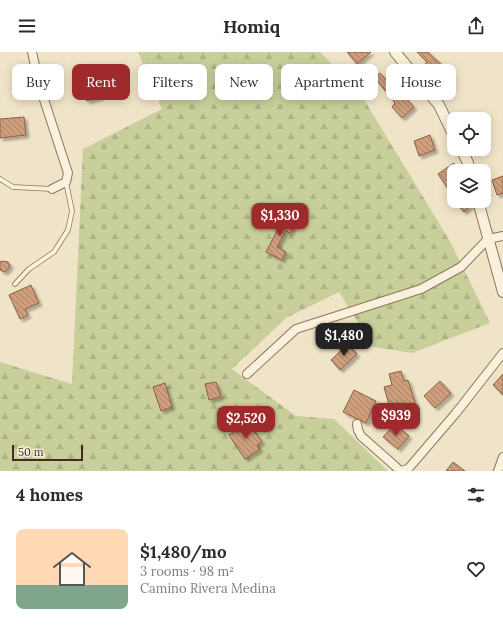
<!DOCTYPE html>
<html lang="en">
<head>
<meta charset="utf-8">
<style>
	:root { --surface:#fff; --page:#f2f2f3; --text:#2b2b33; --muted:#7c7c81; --accent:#9e2a2b }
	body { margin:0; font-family:Lora,serif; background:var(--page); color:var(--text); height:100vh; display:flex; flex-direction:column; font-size:15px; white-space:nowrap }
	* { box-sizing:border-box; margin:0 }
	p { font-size:13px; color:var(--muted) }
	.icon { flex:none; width:22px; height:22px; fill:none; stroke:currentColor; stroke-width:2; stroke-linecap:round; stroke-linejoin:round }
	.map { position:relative; height:419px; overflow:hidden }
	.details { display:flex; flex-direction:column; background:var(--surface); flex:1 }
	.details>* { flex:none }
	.guide { position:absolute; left:12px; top:12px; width:479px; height:36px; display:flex; gap:8px }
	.tools { position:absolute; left:447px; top:60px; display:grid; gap:8px }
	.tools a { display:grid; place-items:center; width:44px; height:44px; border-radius:8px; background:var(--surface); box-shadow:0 2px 10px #0003; font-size:20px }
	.scale { position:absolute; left:12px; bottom:10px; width:71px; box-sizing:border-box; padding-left:4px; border:2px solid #3d2e20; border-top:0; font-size:11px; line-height:14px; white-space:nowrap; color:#3d2e20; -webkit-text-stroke:3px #f7eed8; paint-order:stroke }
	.price { position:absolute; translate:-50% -34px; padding:0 9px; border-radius:8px; background:var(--accent); color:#fff; font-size:13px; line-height:26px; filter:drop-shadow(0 1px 2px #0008) }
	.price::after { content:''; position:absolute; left:50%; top:24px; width:12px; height:9px; margin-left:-6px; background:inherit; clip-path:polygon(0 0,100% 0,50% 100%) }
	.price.on { background:#222; color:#fff }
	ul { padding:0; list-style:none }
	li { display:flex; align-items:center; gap:12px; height:100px; padding:0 16px }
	li span { display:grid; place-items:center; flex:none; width:112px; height:80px; border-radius:8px; color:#555 }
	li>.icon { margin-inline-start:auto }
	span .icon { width:48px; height:48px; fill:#fffc; stroke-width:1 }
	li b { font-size:17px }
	h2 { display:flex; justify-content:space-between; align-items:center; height:48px; padding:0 16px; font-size:17px }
	.pill { padding:0 14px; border-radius:8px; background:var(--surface); box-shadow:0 2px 10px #0003; font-size:14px; line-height:36px }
	.pill.on { background:var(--accent); color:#fff }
	header { display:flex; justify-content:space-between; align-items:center; height:52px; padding:0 16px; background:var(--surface); font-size:18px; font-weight:800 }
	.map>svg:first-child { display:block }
	.forest { fill:url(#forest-firs) }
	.building { fill:url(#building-back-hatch); stroke:#8d5f41; filter:url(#shadow) }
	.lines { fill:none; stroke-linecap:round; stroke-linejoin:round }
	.service-casing { stroke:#8d765c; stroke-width:5.5 }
	.minor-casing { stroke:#8d765c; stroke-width:10 }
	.tertiary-casing { stroke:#8d765c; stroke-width:12 }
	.service { stroke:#faf1dc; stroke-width:4 }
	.minor { stroke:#faf1dc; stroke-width:8 }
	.tertiary { stroke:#faf1dc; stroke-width:10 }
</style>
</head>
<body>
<header><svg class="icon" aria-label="menu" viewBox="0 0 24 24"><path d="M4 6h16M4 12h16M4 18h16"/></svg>Homiq<svg class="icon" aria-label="share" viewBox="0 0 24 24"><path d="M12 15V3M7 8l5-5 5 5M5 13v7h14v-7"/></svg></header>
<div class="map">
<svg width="503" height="419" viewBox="0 0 503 419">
	<defs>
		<pattern id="forest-firs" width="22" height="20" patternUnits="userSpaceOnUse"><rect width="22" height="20" fill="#c9cf9b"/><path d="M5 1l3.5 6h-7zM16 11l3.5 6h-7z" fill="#aeb285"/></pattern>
		<pattern id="building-back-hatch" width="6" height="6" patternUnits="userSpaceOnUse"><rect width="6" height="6" fill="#cf9f7d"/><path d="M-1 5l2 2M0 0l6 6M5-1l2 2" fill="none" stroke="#a98266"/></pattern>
		<filter id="shadow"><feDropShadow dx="3" dy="3" stdDeviation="1" flood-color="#0004"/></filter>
	</defs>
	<rect width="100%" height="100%" fill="#f0e4c8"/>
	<path class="forest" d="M138 0H320L360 41 451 191 490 271 412 301 373 295 339 240 286 266 232 317 296 364 334 367 388 419H0V310L72 332 83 97 162 57Z"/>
	<path class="building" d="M347 0H371L357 12Z
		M417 0H428L444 15 433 28 421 17 427 10Z
		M380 21 388 30 396 23 403 31 397 36 414 55 402 66 392 55 395 51 375 26Z
		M96 29 101 45 87 49 82 33Z
		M24 65 26 83 0 86V67Z
		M430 83 435 98 419 104 414 89Z
		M454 111V146L438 122Z
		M503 124V141L497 143 492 128Z
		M454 149H472V152L464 160Z
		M281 163 295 172 290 181 286 179 277 195 286 200 282 208 266 200 279 175 275 172Z
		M2 209 8 210 10 213 9 216 5 220 0 218V210Z
		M31 233 39 251 25 257 28 263 20 267 9 243Z
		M348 292 357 302 340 318 331 308Z
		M401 319 404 329 408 328 416 354 396 360 395 355 390 356 384 335 392 333 389 322Z
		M503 322V343L493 333Z
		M440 329 451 341 435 356 424 344Z
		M216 330 221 345 209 348 205 332Z
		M165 331 172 355 161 359 153 335Z
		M354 338 376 349 366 371 343 360Z
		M248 370 262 390 257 393 260 397 245 407 229 383Z
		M395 372 409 384 398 397 383 385Z
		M453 410 465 419H446Z"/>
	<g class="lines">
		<defs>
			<path id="service" d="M0 127 13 135 52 137
				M15 232 29 217 54 200 68 178 72 159 66 130"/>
			<path id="minor" d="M32 0 39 32 68 121 66 130 52 137
				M247 322 296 277 421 237 461 215 488 187 503 184
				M357 372 358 378 361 384 395 414 400 419 408 417 456 361 503 301
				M498 419 503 405"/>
			<path id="tertiary" d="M395 0 439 53 454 84
				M461 97 468 111 470 119
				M478 149 503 240"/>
		</defs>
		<use href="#service" class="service-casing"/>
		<use href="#minor" class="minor-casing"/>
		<use href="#tertiary" class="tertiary-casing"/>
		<use href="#service" class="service"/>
		<use href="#minor" class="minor"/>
		<use href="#tertiary" class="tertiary"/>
	</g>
</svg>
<div class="tools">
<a><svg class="icon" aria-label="locate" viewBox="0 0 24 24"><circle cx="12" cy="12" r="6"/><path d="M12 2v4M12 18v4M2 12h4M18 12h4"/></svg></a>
<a><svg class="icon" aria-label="layers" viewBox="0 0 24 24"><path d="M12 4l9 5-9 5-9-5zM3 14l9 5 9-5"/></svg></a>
</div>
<div class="scale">50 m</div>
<b class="price" style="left:280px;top:185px">$1,330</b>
<b class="price on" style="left:344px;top:305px">$1,480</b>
<b class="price" style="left:396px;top:385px">$939</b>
<b class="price" style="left:246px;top:388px">$2,520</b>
<div class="guide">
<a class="pill">Buy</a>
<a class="pill on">Rent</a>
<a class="pill">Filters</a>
<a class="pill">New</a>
<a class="pill">Apartment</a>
<a class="pill">House</a>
</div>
</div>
<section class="details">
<h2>4 homes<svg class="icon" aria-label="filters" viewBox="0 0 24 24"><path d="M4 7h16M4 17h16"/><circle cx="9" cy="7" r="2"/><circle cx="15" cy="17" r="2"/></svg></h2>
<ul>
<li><span style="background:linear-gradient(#ffd9b3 70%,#7fa58c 0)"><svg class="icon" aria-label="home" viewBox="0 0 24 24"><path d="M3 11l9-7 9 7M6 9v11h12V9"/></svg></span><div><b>$1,480/mo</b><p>3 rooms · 98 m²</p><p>Camino Rivera Medina</p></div><svg class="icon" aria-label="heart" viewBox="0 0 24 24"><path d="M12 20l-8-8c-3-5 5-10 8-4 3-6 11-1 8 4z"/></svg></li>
</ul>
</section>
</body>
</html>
